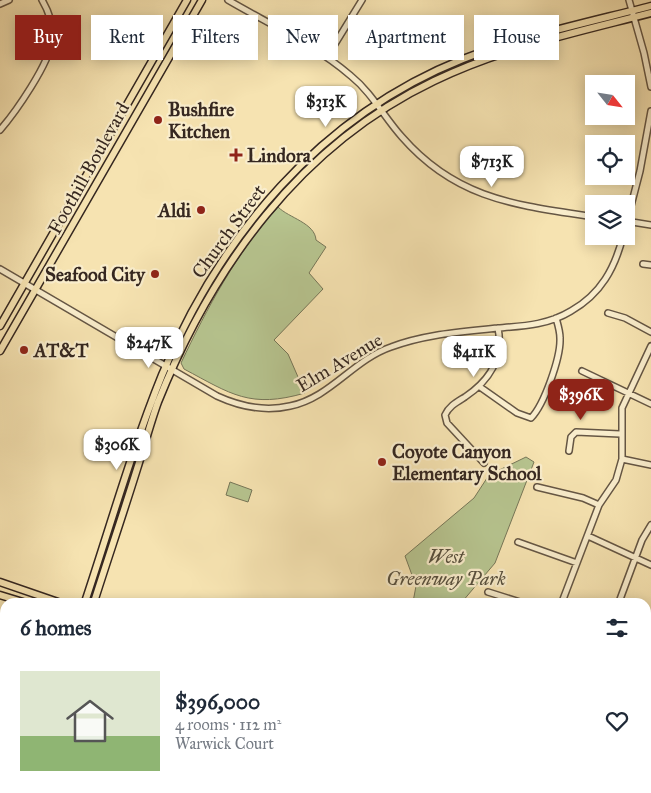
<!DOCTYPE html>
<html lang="en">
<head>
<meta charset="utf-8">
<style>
	:root { --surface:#fff; --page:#f6f6f7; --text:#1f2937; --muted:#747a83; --accent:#8f2418 }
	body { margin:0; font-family:"IM FELL Great Primer",serif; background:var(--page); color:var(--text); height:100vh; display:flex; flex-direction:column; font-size:19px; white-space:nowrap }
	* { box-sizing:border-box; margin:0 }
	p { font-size:16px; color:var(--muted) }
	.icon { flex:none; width:28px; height:28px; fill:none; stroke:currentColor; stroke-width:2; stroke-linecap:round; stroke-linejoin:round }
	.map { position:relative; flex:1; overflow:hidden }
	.sheet { position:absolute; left:0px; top:598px; width:651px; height:196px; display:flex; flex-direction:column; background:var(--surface); border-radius:15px 15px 0 0; box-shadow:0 2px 12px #0003 }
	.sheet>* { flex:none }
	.top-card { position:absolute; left:15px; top:15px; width:621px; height:45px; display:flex; gap:10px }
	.needle { width:32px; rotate:120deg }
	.fabs { position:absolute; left:585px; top:75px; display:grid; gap:10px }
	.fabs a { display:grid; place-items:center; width:50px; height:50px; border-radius:0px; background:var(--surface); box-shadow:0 2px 12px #0003; font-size:25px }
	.price { position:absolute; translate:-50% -42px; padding:0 11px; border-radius:10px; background:#fff; color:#222; font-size:16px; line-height:32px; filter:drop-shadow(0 1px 2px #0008) }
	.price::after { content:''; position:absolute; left:50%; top:30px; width:15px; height:11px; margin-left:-8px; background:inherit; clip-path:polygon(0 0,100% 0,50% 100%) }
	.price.current { background:var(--accent); color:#fff }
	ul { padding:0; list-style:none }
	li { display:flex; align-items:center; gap:15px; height:125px; padding:0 20px }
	li span { display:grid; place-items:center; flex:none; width:140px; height:100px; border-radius:0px; color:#555 }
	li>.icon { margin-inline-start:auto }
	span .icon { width:60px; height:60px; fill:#fffc; stroke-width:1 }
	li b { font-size:21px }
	h2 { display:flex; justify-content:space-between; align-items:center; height:60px; padding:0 20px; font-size:21px }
	.chip { padding:0 18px; border-radius:0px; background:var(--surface); box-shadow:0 2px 12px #0003; font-size:18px; line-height:45px }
	.chip.current { background:var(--accent); color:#fff }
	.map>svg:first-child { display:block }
	.green { fill:#b7c590; stroke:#767658 }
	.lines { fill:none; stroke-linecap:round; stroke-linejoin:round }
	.minor-casing { stroke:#655644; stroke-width:8 }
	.major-casing { stroke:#352720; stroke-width:9 }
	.minor { stroke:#f9edcc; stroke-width:5 }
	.major { stroke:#f6e3b1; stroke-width:6 }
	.poi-dot { fill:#8f2418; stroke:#f9edcc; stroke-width:2 }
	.labels { text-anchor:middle; stroke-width:4.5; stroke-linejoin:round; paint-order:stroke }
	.poi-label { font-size:19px; font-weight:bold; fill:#352720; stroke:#f9edcc; text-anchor:start }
	.street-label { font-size:19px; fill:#352720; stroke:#f9edcc }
	.park-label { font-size:19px; font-style:italic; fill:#564e3c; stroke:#f9edcc }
</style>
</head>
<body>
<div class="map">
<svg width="651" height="793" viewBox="0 0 651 793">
	<rect width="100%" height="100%" fill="#f6e3b1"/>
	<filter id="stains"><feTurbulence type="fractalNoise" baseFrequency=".004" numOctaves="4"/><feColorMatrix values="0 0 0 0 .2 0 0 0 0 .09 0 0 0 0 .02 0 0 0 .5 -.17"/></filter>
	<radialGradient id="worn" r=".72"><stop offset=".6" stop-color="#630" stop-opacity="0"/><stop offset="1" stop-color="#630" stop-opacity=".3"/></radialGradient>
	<path class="green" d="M278 207C289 218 315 223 316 240L326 247 309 273 323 289 274 340 288 354 305 393C250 409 231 394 184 369L181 363C207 308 237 252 278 207Z
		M526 457 534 462 495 563 462 602H413L416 586 405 556 474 498 489 475Z
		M230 482 252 490 248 502 226 495Z
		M243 789H346L343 793H246L242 792Z"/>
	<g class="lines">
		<defs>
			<path id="minor" d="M228 0C269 24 315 45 351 76 372 93 384 117 402 137 457 200 517 205 594 217
				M629 0 644 53 651 87
				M0 4 9 0
				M327 57 362 0
				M0 130C15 113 50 63 52 40 54 25 49 12 42 0
				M626 221 651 225
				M626 225 640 171 651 111
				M643 264 651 265
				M0 269 217 396C241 407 264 412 290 406 330 398 353 360 391 347 425 334 462 332 498 328 524 326 548 325 571 311 601 294 615 268 623 236
				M608 313 625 318 651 332
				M582 371 651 404
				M480 387 517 413 531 418C544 405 561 357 560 338 560 331 558 325 556 318
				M569 451 571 437 576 432 620 434
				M622 459 651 465
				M484 463 447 423 445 415C449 406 457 402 465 397 489 381 504 358 498 328
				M537 487 583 498 599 505
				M588 536 651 565
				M518 542 577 563
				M488 592 520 602
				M562 602 599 505 616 480 622 459V408L651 346
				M619 602 642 540 651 525
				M646 617 651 619
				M646 682 651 680
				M646 716 651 715
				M646 769 651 768
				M616 793 618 789"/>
			<path id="major" d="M0 326 187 0
				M0 351 202 0
				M0 582 58 602
				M0 595 23 602
				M85 602C110 527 132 449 162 375 220 236 320 116 463 59 523 36 589 22 651 6
				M94 602C108 558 123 514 137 469 144 447 150 424 158 402 212 267 300 145 434 81 502 48 578 32 651 13
				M513 789 521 793
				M534 789 542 793
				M24 793 25 789
				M31 793 32 789"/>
		</defs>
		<use href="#minor" class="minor-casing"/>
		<use href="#major" class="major-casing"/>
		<use href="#minor" class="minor"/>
		<use href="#major" class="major"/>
	</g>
	<g class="poi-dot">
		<circle cx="158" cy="120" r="5"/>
		<path d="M233.5 147.5h5v5h5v5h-5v5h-5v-5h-5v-5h5z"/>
		<circle cx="201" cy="210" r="5"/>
		<circle cx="155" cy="274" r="5"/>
		<circle cx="24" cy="350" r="5"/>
		<circle cx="382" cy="462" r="5"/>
	</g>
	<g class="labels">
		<g class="poi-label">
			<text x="168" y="116">Bushfire<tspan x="168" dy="22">Kitchen</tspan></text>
			<text x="247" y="162">Lindora</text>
			<text x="191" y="217" text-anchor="end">Aldi</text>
			<text x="145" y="281" text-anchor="end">Seafood City</text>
			<text x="34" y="357">AT&amp;T</text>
			<text x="392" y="458">Coyote Canyon<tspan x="392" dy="22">Elementary School</tspan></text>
		</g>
		<g class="street-label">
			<text transform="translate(88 168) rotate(-61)" y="7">Foothill Boulevard</text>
			<text transform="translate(228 231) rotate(-54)" y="7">Church Street</text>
			<text transform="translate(339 362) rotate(-31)" y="7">Elm Avenue</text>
		</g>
		<g class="park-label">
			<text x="446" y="563">West<tspan x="446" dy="22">Greenway Park</tspan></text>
		</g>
	</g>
	<rect width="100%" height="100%" filter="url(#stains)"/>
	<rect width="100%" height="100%" fill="url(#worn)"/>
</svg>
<div class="fabs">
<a><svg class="needle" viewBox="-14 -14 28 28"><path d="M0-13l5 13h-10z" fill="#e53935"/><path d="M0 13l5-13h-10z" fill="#747a83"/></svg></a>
<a><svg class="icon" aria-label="locate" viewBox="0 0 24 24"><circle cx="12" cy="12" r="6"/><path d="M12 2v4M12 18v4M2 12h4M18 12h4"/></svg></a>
<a><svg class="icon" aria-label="layers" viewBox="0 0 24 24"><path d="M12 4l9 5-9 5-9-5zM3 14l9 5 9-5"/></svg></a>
</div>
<b class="price" style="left:326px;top:128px">$313K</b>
<b class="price" style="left:492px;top:188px">$713K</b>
<b class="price" style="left:149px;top:369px">$247K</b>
<b class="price" style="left:474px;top:378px">$411K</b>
<b class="price current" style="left:581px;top:421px">$396K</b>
<b class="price" style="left:117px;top:471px">$306K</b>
<div class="top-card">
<a class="chip current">Buy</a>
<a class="chip">Rent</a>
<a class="chip">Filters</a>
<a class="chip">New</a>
<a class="chip">Apartment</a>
<a class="chip">House</a>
</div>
<section class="sheet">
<h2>6 homes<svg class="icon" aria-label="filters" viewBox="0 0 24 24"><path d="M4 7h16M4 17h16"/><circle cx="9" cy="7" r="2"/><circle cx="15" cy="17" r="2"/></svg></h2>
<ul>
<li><span style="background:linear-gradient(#dfe7d0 65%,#8fb573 0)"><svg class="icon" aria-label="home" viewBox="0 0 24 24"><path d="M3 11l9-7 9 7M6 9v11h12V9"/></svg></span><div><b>$396,000</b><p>4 rooms · 112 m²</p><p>Warwick Court</p></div><svg class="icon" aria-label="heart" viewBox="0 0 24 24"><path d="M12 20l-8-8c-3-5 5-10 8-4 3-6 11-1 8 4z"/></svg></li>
</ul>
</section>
</div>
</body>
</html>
